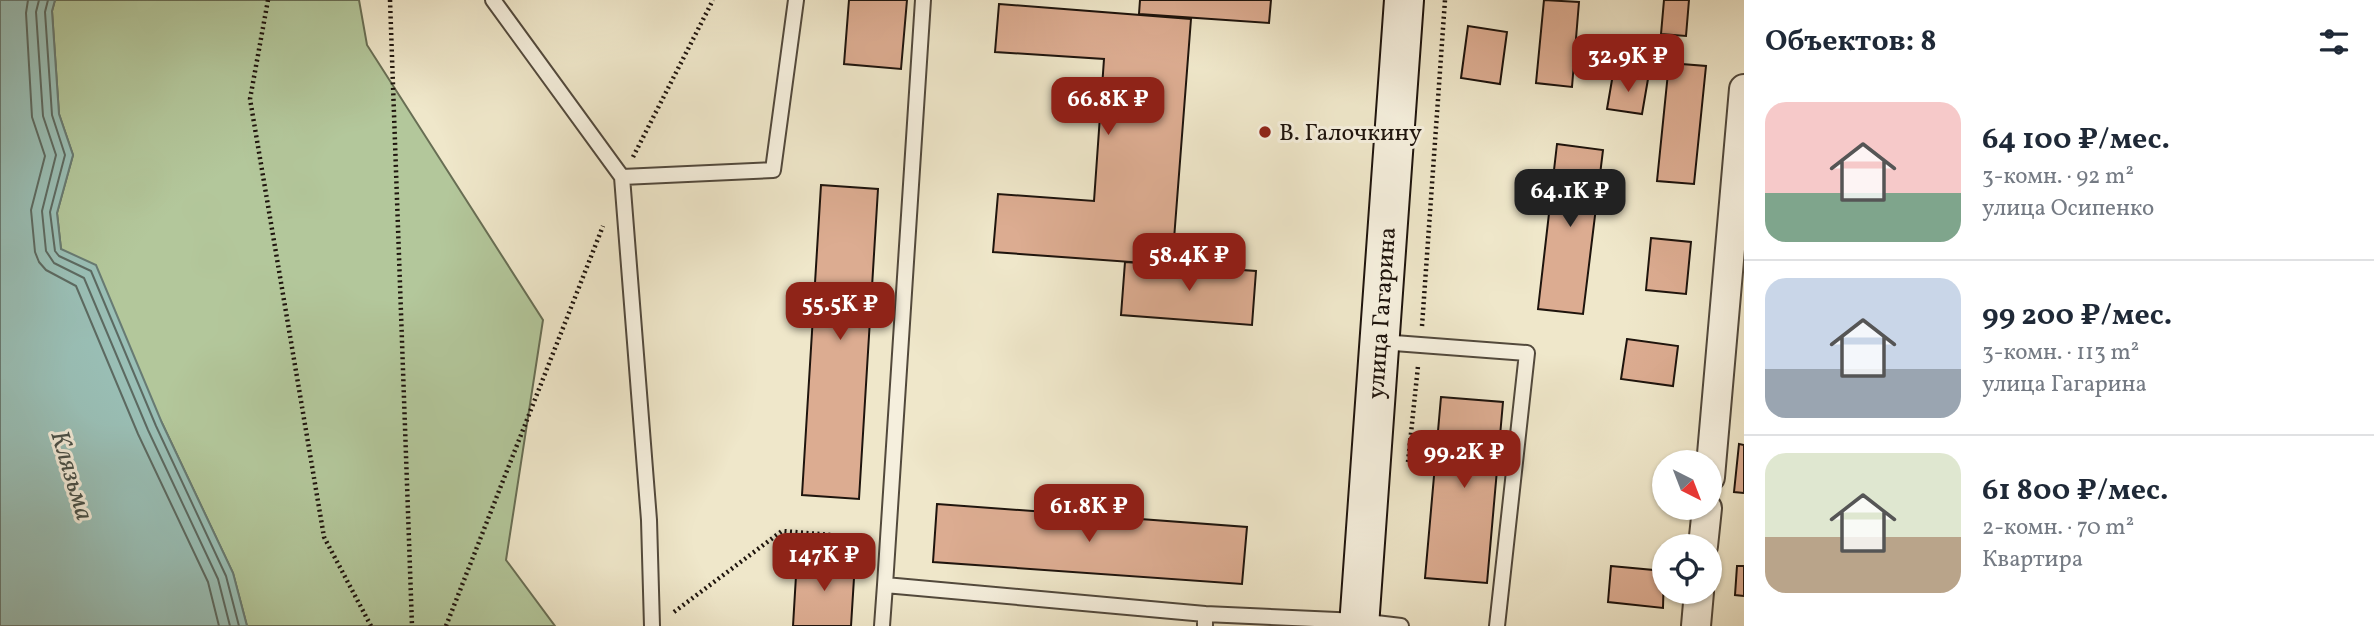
<!DOCTYPE html>
<html lang="ru">
<head>
<meta charset="utf-8">
<style>
	:root { --surface:#fff; --page:#f2f2f3; --text:#1f2937; --muted:#747a83; --line:#e0e1e3; --accent:#8f2418 }
	body { margin:0; font-family:Vollkorn,serif; background:var(--page); color:var(--text); height:100vh; display:flex; flex-direction:column; font-size:26px; white-space:nowrap }
	* { box-sizing:border-box; margin:0 }
	p { font-size:23px; color:var(--muted) }
	.icon { flex:none; width:38px; height:38px; fill:none; stroke:currentColor; stroke-width:2; stroke-linecap:round; stroke-linejoin:round }
	.map { position:relative; flex:1; overflow:hidden }
	.side { display:flex; flex-direction:column; background:var(--surface); width:630px }
	.side>* { flex:none }
	.needle { width:46px; rotate:138deg }
	.controls { position:absolute; left:1652px; top:450px; display:grid; gap:14px }
	.controls a { display:grid; place-items:center; width:70px; height:70px; border-radius:50%; background:var(--surface); box-shadow:0 2px 5px #0004; font-size:35px }
	.price { position:absolute; translate:-50% -60px; padding:0 16px; border-radius:14px; background:var(--accent); color:#fff; font-size:23px; line-height:46px; filter:drop-shadow(0 2px 4px #0008) }
	.price::after { content:''; position:absolute; left:50%; top:42px; width:21px; height:16px; margin-left:-10px; background:inherit; clip-path:polygon(0 0,100% 0,50% 100%) }
	.price.selected { background:#222; color:#fff }
	ul { padding:0; list-style:none }
	li { display:flex; align-items:center; gap:21px; height:175px; padding:0 21px }
	li+li { border-top:2px solid var(--line) }
	li span { display:grid; place-items:center; flex:none; width:196px; height:140px; border-radius:21px; color:#555 }
	li>.icon { margin-inline-start:auto }
	span .icon { width:84px; height:84px; fill:#fffc; stroke-width:1 }
	li b { font-size:30px }
	h2 { display:flex; justify-content:space-between; align-items:center; height:84px; padding:0 21px; font-size:30px }
	main { display:flex; flex:1; min-height:0 }
	.map>svg:first-child { display:block }
	.green { fill:#b3c79b; stroke:#686e54; stroke-width:2 }
	.water { fill:#9ac0b7; stroke:#687b73; stroke-width:2 }
	.lines { fill:none; stroke-linecap:round; stroke-linejoin:round }
	.shore { stroke:#5c6a62; stroke-width:2 }
	.building { fill:#dcac91; stroke:#1e140d; stroke-width:2 }
	.service-casing { stroke:#52493c; stroke-width:18 }
	.minor-casing { stroke:#52493c; stroke-width:32 }
	.secondary-casing { stroke:#1e140d; stroke-width:42 }
	.path { stroke:#1e140d; stroke-width:4.5; stroke-dasharray:2 3.5; stroke-linecap:butt }
	.service { stroke:#f5efdd; stroke-width:14 }
	.minor { stroke:#f5efdd; stroke-width:28 }
	.secondary { stroke:#f5efdd; stroke-width:38 }
	.poi-dot { fill:#8f2418; stroke:#f5efdd; stroke-width:2.5 }
	.labels { text-anchor:middle; stroke-width:6; stroke-linejoin:round; paint-order:stroke }
	.poi-label { font-size:24px; fill:#1e140d; stroke:#f5efdd; text-anchor:start }
	.street-label { font-size:24px; fill:#1e140d; stroke:#f5efdd }
	.water-label { font-size:26px; font-style:italic; fill:#495048; stroke:#f5efdd }
</style>
</head>
<body>
<main>
<div class="map">
<svg width="1744" height="626" viewBox="0 0 1744 626">
	<rect width="100%" height="100%" fill="#efe7ca"/>
	<filter id="stains"><feTurbulence type="fractalNoise" baseFrequency=".00286" numOctaves="4"/><feColorMatrix values="0 0 0 0 .2 0 0 0 0 .09 0 0 0 0 .02 0 0 0 .5 -.17"/></filter>
	<radialGradient id="worn" r=".72"><stop offset=".6" stop-color="#630" stop-opacity="0"/><stop offset="1" stop-color="#630" stop-opacity=".3"/></radialGradient>
	<path class="green" d="M55 0H359L367 45 543 320 506 560 555 626H247L233 573 162 423 61 249 57 213 73 155 59 114 52 11Z"/>
	<path class="water" d="M0 0H55L52 11 59 114 73 155 57 213 61 249 96 265 162 423 233 573 247 626H0Z"/>
	<g class="lines">
		<path class="shore" d="M28 0 26 13 32 117 45 156 31 210 35 252 39 262 46 270 76 286 138 434 208 582 219 626
			M39 0 36 12 43 116 56 155 42 211 46 251 54 263 84 278 148 430 218 579 230 626
			M48 0 45 12 52 115 65 155 50 212 55 251 59 256 91 271 156 426 226 576 239 626"/>
	</g>
	<path class="building" d="M849 0H907L901 69 844 64Z
		M1140 0H1271L1269 23 1139 14Z
		M1544 0 1579 2 1572 87 1536 83Z
		M1664 0H1689L1686 36 1661 34Z
		M999 4 1191 19 1172 265 993 252 998 194 1094 201 1104 59 995 52Z
		M1468 26 1507 32 1500 84 1461 78Z
		M1669 63 1706 66 1694 184 1657 181Z
		M1613 74 1648 79 1642 114 1607 109Z
		M1557 144 1603 150 1583 314 1538 309Z
		M821 185 878 189 859 499 802 495Z
		M1651 238 1691 242 1686 294 1646 290Z
		M1125 262 1256 271 1252 325 1121 315Z
		M1627 339 1678 346 1673 386 1621 379Z
		M1441 397 1503 402 1487 583 1425 578Z
		M1739 444 1744 445V493L1734 492Z
		M937 504 1247 527 1242 584 933 562Z
		M797 559 855 562 851 626H793Z
		M1611 566 1664 571 1663 608 1608 602Z
		M1737 566H1744V596L1735 595Z"/>
	<g class="lines">
		<defs>
			<path id="service" d="M493 0 622 177
				M923 0 885 585 1205 614
				M1381 342 1527 353 1497 626
				M652 626 649 520 622 177 773 170 796 0
				M882 626 885 585
				M1205 626V614L1359 621 1401 626"/>
			<path id="minor" d="M1710 477 1744 89
				M1703 546 1707 508
				M1696 626 1699 592"/>
			<path id="secondary" d="M1359 626 1404 0"/>
		</defs>
		<use href="#service" class="service-casing"/>
		<use href="#minor" class="minor-casing"/>
		<use href="#secondary" class="secondary-casing"/>
		<path class="path" d="M268 0 250 99 324 537 371 626
			M390 0 412 626
			M633 157 713 0
			M1422 326 1445 0
			M1408 462 1418 366
			M674 612 782 531 869 538
			M446 626 603 226"/>
		<use href="#service" class="service"/>
		<use href="#minor" class="minor"/>
		<use href="#secondary" class="secondary"/>
	</g>
	<circle class="poi-dot" cx="1265" cy="132" r="7"/>
	<g class="labels">
		<g class="poi-label">
			<text x="1279" y="140">В. Галочкину</text>
		</g>
		<g class="street-label">
			<text transform="translate(1381 313) rotate(-86)" y="8">улица Гагарина</text>
		</g>
		<g class="water-label">
			<text transform="translate(73 475) rotate(73)" y="9">Клязьма</text>
		</g>
	</g>
	<rect width="100%" height="100%" filter="url(#stains)"/>
	<rect width="100%" height="100%" fill="url(#worn)"/>
</svg>
<div class="controls">
<a><svg class="needle" viewBox="-14 -14 28 28"><path d="M0-13l5 13h-10z" fill="#e53935"/><path d="M0 13l5-13h-10z" fill="#747a83"/></svg></a>
<a><svg class="icon" aria-label="locate" viewBox="0 0 24 24"><circle cx="12" cy="12" r="6"/><path d="M12 2v4M12 18v4M2 12h4M18 12h4"/></svg></a>
</div>
<b class="price" style="left:1628px;top:94px">32.9K ₽</b>
<b class="price" style="left:1108px;top:137px">66.8K ₽</b>
<b class="price selected" style="left:1570px;top:229px">64.1K ₽</b>
<b class="price" style="left:1189px;top:293px">58.4K ₽</b>
<b class="price" style="left:840px;top:342px">55.5K ₽</b>
<b class="price" style="left:1464px;top:490px">99.2K ₽</b>
<b class="price" style="left:1089px;top:544px">61.8K ₽</b>
<b class="price" style="left:824px;top:593px">147K ₽</b>
</div>
<section class="side">
<h2>Объектов: 8<svg class="icon" aria-label="filters" viewBox="0 0 24 24"><path d="M4 7h16M4 17h16"/><circle cx="9" cy="7" r="2"/><circle cx="15" cy="17" r="2"/></svg></h2>
<ul>
<li><span style="background:linear-gradient(#f6c9c9 65%,#7fa58c 0)"><svg class="icon" aria-label="home" viewBox="0 0 24 24"><path d="M3 11l9-7 9 7M6 9v11h12V9"/></svg></span><div><b>64 100 ₽/мес.</b><p>3-комн. · 92 m²</p><p>улица Осипенко</p></div></li>
<li><span style="background:linear-gradient(#c9d6e8 65%,#9aa5b1 0)"><svg class="icon" aria-label="home" viewBox="0 0 24 24"><path d="M3 11l9-7 9 7M6 9v11h12V9"/></svg></span><div><b>99 200 ₽/мес.</b><p>3-комн. · 113 m²</p><p>улица Гагарина</p></div></li>
<li><span style="background:linear-gradient(#dfe7d0 60%,#b9a48a 0)"><svg class="icon" aria-label="home" viewBox="0 0 24 24"><path d="M3 11l9-7 9 7M6 9v11h12V9"/></svg></span><div><b>61 800 ₽/мес.</b><p>2-комн. · 70 m²</p><p>Квартира</p></div></li>
</ul>
</section>
</main>
</body>
</html>
